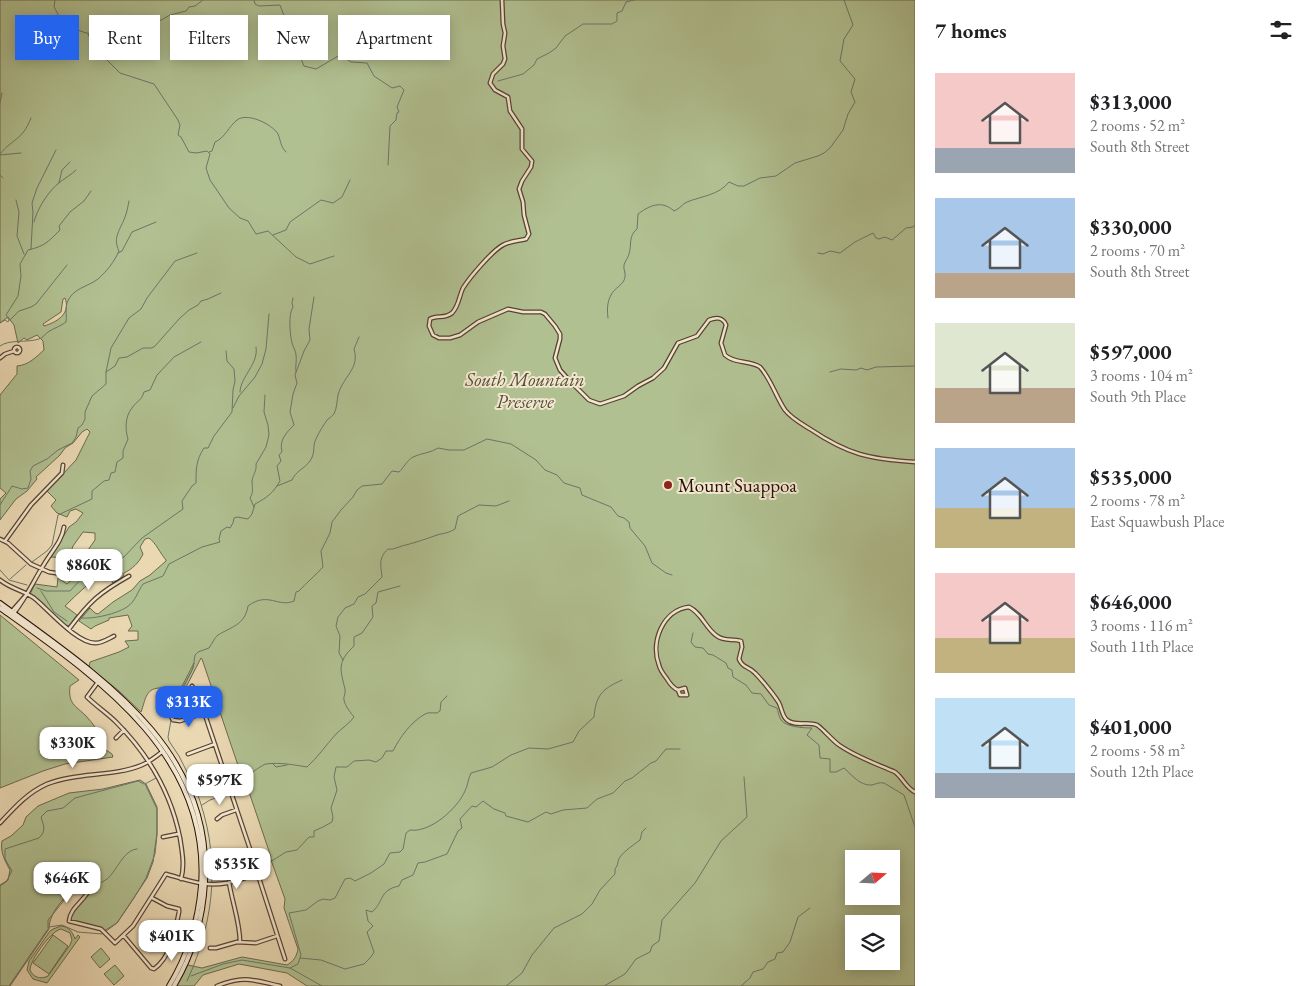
<!DOCTYPE html>
<html lang="en">
<head>
<meta charset="utf-8">
<style>
	:root { --surface:#fff; --page:#f2f2f2; --text:#202124; --muted:#757577; --accent:#2563eb }
	body { margin:0; font-family:"EB Garamond",serif; background:var(--page); color:var(--text); height:100vh; display:flex; flex-direction:column; font-size:19px; white-space:nowrap }
	* { box-sizing:border-box; margin:0 }
	p { font-size:16px; color:var(--muted) }
	.icon { flex:none; width:28px; height:28px; fill:none; stroke:currentColor; stroke-width:2; stroke-linecap:round; stroke-linejoin:round }
	.map { position:relative; flex:1; overflow:hidden }
	.panel { display:flex; flex-direction:column; background:var(--surface); width:400px }
	.panel>* { flex:none }
	.hud { position:absolute; left:15px; top:15px; width:475px; height:45px; display:flex; gap:10px }
	.needle { width:32px; rotate:71deg }
	.fabs { position:absolute; left:845px; top:850px; display:grid; gap:10px }
	.fabs a { display:grid; place-items:center; width:55px; height:55px; border-radius:0px; background:var(--surface); box-shadow:0 2px 12px #0003; font-size:25px }
	.price { position:absolute; translate:-50% -42px; padding:0 11px; border-radius:10px; background:#fff; color:#222; font-size:16px; line-height:32px; filter:drop-shadow(0 1px 2px #0008) }
	.price::after { content:''; position:absolute; left:50%; top:30px; width:15px; height:11px; margin-left:-8px; background:inherit; clip-path:polygon(0 0,100% 0,50% 100%) }
	.price.active { background:var(--accent); color:#fff }
	ul { padding:0; list-style:none }
	li { display:flex; align-items:center; gap:15px; height:125px; padding:0 20px }
	li span { display:grid; place-items:center; flex:none; width:140px; height:100px; border-radius:0px; color:#555 }
	li>.icon { margin-inline-start:auto }
	span .icon { width:60px; height:60px; fill:#fffc; stroke-width:1 }
	li b { font-size:21px }
	h2 { display:flex; justify-content:space-between; align-items:center; height:60px; padding:0 20px; font-size:21px }
	.tag { padding:0 18px; border-radius:0px; background:var(--surface); box-shadow:0 2px 12px #0003; font-size:18px; line-height:45px }
	.tag.active { background:var(--accent); color:#fff }
	main { display:flex; flex:1; min-height:0 }
	.map>svg:first-child { display:block }
	.green { fill:#b1c091; stroke:#6c684c; fill-rule:evenodd }
	.lines { fill:none; stroke-linecap:round; stroke-linejoin:round }
	.stream { stroke:#6b7669; stroke-width:1 }
	.street-casing { stroke:#584131; stroke-width:5 }
	.secondary-casing { stroke:#280f06; stroke-width:6 }
	.street { stroke:#f1e6ce; stroke-width:2.5 }
	.secondary { stroke:#f1e6ce; stroke-width:4 }
	.poi-dot { fill:#8f2418; stroke:#f1e6ce; stroke-width:2 }
	.labels { text-anchor:middle; stroke-width:4; stroke-linejoin:round; paint-order:stroke }
	.park-label { font-size:19px; font-style:italic; fill:#584d37; stroke:#f1e6ce }
	.poi-label { font-size:19px; fill:#280f06; stroke:#f1e6ce; text-anchor:start }
</style>
</head>
<body>
<main>
<div class="map">
<svg width="915" height="986" viewBox="0 0 915 986">
	<rect width="100%" height="100%" fill="#ead8b3"/>
	<filter id="stains"><feTurbulence type="fractalNoise" baseFrequency=".004" numOctaves="4"/><feColorMatrix values="0 0 0 0 .2 0 0 0 0 .09 0 0 0 0 .02 0 0 0 .5 -.17"/></filter>
	<radialGradient id="worn" r=".72"><stop offset=".6" stop-color="#630" stop-opacity="0"/><stop offset="1" stop-color="#630" stop-opacity=".3"/></radialGradient>
	<path class="green" d="M0 0H915V986H307L287 973 239 964 203 975 194 986H172L183 964 202 968 242 957 287 965C293 962 297 956 298 949L284 908 285 899 271 860V857L247 786H245L202 659 201 658 183 693C183 683 193 673 194 663L180 690 178 691C173 688 169 688 163 688 145 687 146 699 141 712L119 691 89 667 90 662 119 652 129 647 125 641 138 640V631H128L132 626 128 615 109 618V620L95 626 91 629 79 621 90 608 95 613 98 614 113 602 132 590 140 581 150 575 166 561V560C160 553 156 543 149 538L145 539 140 547 143 554C139 563 132 569 124 573L123 577 113 583 106 571C91 581 78 593 65 606L77 615 69 626 65 625 30 594 35 584 57 587 58 578 67 584 78 574H81L88 550 95 540V533L83 532 73 546 69 558 51 557 69 527 76 522 83 513 76 509 70 511 67 517 57 513 51 506 56 500 47 491 76 460 90 432 87 429 82 432 73 443 65 448 60 455 36 477 37 479 27 491 16 499 0 520V499L6 493 0 488V395L17 374V366C29 365 36 357 44 350L43 341 37 335 27 340 24 338 18 343 14 325 8 317 0 323ZM65 298C71 314 57 322 44 326L43 324 61 312 63 299ZM854 859H891V896H854ZM854 924H891V961H854Z
		M0 615 79 680 70 686C68 704 75 705 86 716 93 723 99 733 105 742L103 748 112 754 113 757 65 764 43 771 0 788Z
		M140 780 146 784 157 807V833L153 862 147 878 117 923 104 931 69 921 73 911 92 889C91 880 95 873 94 867L85 863V878L81 883H78C67 896 49 911 49 929L10 986H0V885L8 880 10 870C5 861 0 852 2 841L11 836 23 825 26 817 38 806 69 793 103 789Z
		M61 926C69 927 72 931 75 939L78 935 80 937 47 983 33 979 27 970 29 961 50 931 53 929ZM61 929 70 933 72 940 70 945 48 976C40 980 33 977 30 970 30 960 51 931 61 929Z
		M53 935 68 946 49 974 33 963Z
		M101 948 110 959 100 968 91 957Z
		M115 965 124 976 114 985 104 974Z"/>
	<g class="lines">
		<path class="stream" d="M55 0 54 7 58 14V18C67 25 81 33 92 34 98 34 103 33 109 33L110 36 121 37 133 30 156 23 170 15 186 11 189 7 195 6 203 0
			M254 0 255 4 259 6 280 5 286 21 291 28 289 43 291 48 297 49 304 66 316 69 340 55 351 62 367 63 374 76 392 88 400 86 404 90 397 107 399 112 397 113 396 120 390 126 388 165
			M88 34 94 47 120 73 154 84 178 120 180 125 178 135 181 137 189 152 196 153 207 151 210 154 206 168 210 180 229 208 240 218 248 221 256 234 268 231 296 257 310 264 334 256
			M498 81 523 74 534 65 537 59 549 53 556 48 565 36 583 24H612L617 21V13L622 11 626 2 634 0
			M0 103 2 93
			M209 152 212 151 215 142C225 138 229 126 237 120 247 112 272 124 278 134 281 141 280 146 286 152
			M0 154C13 138 22 141 31 118
			M0 155 21 153
			M0 175 3 178
			M59 183 62 170 70 162
			M16 200 19 212 17 236 24 254
			M34 222C37 209 49 190 60 182 65 178 71 175 76 170
			M273 235 286 230 290 222 321 200 333 203 342 197 350 180
			M31 249 33 212 32 203 37 188 56 150
			M118 253 122 251 132 232 156 222
			M818 253 823 254 830 251 840 253 855 242 873 233 876 238 879 239 885 237 892 240 906 228 913 227 915 225
			M293 298 292 303 293 307C288 314 290 335 292 343 293 347 296 351 296 355 297 361 295 366 296 372
			M608 318C607 310 607 302 611 295 614 288 624 285 625 277 626 273 623 269 624 265 625 261 628 258 629 254 632 245 628 236 637 229L638 214C650 205 662 200 674 211 680 209 682 204 687 202 702 196 719 195 729 182L738 186H744L760 178 776 176 795 163 818 156 824 153 830 148 843 130 848 114 855 102 851 92 855 79 840 61 844 39 853 25 844 0
			M10 320 19 311 31 307 36 304 67 265
			M0 323 5 320 8 322 9 320 6 315 18 296 21 276 20 264 28 250C45 246 48 242 60 230L59 226 70 212 84 201 91 191
			M0 346C9 339 27 343 39 339 43 338 45 334 48 332 54 328 61 326 66 322 67 316 65 309 67 303 72 288 88 287 98 279 107 271 114 262 119 251 112 237 121 229 125 217 127 212 128 206 129 201
			M106 372 111 348 129 318 141 309 147 298 175 261 197 253
			M830 372 841 369 856 370 861 368 867 370 876 367 915 366
			M240 392C240 377 259 364 256 347
			M233 408 239 396 255 377 262 364 266 349 269 314
			M277 486 292 480C295 472 305 468 310 461 316 452 312 447 316 439 319 432 324 424 328 419 330 418 333 415 334 414 337 408 337 400 338 395 343 376 360 369 354 349L359 337
			M0 505C4 498 8 493 12 486L22 489 28 488 31 479 30 471 33 466 47 459 58 450 72 443 76 437 78 428 82 425 85 419V412L92 396 106 384V372L115 366 119 358 127 357 143 348H152L155 346 179 319 189 310 198 305 201 301 208 299 221 293
			M254 507 250 498C254 491 252 488 252 481 253 474 257 471 256 464L266 447 269 435 268 425 264 412 265 395
			M32 562 47 551 52 545 58 515 92 499V491L104 481 109 480 111 473 115 472 117 462 123 458V451L128 439C125 430 125 416 132 408 137 400 141 402 144 392L150 390 157 375 174 357 201 342
			M0 570 9 580 27 585
			M10 579 26 565
			M37 588 46 591H70L81 579 99 573 113 559 121 560 142 538 183 509 182 501 192 486 196 483C196 469 196 460 204 448H208L214 436 232 412 233 390 235 381 234 369 227 361 226 351
			M41 591 54 612 67 621
			M81 618C95 619 116 614 127 607 135 602 138 591 143 584L163 576 169 564 202 547 220 542 219 539 221 531 227 527 230 528 233 523 234 518 237 517 248 519 252 514 255 504C268 497 273 493 280 481L277 466 281 461 279 455 282 452C279 440 286 433 294 425L290 412 293 394 297 383 295 375 304 351 310 340 309 329 314 297
			M693 633 691 642 695 647 703 648 708 654 713 655 726 663 728 668 732 670 733 677 746 685 752 693 761 694 769 705 777 708C778 711 779 717 781 720 786 727 803 728 812 728L807 735 819 745 820 758 830 759V772H836L844 768C852 775 860 786 872 785 876 784 879 782 884 783L904 795 915 827
			M343 660 339 653 340 636 336 626 338 617 345 608 354 604 358 597 365 594 382 577C381 566 378 558 388 549 395 550 399 546 406 545 417 542 426 539 437 535 444 533 449 533 455 529L458 516 479 505 496 506 509 501
			M172 716 179 694 193 668 195 655 198 652 209 648C212 644 214 638 218 635 231 627 245 625 248 606 268 591 278 608 294 601L296 592 299 591C307 582 315 576 323 567L321 551 330 533 332 522 341 510 353 497 357 490 362 486 382 484 392 471 399 472C404 468 406 461 413 457 421 453 431 453 438 448L449 450H464L487 439 511 444 536 460 545 470 557 475 564 483 580 488 582 495 611 507 618 516 624 518 629 522 630 528 645 546 652 563 666 573 672 575
			M171 720 168 737 169 741 179 756 194 786
			M273 764 276 767 287 765
			M202 805 210 800 250 786 251 782 248 775C251 773 264 764 266 764 279 762 295 765 307 767 318 757 326 745 336 734 342 728 349 724 354 717 351 713 345 706 344 700 343 697 346 693 345 689 340 669 337 662 354 646V637L362 633 373 617 372 606 376 603 378 592 400 586
			M213 878 241 874 262 867 286 852 297 850 309 837H314V831L323 827 332 822 333 817 331 808 337 790 334 777 336 767H347L354 761 369 760 376 762 382 758 386 751H393C400 737 411 722 425 714 428 712 433 713 437 713L440 711 441 702 447 696
			M0 886 6 882 12 871 5 859V849L39 838 43 833 44 827 41 817 47 811 63 808 75 798 138 781 144 784
			M49 927 62 925 78 932 102 934 117 923 134 898 146 878 155 854 157 835V809L145 784 156 778
			M48 928V920L53 914 78 883 81 882 89 887C95 885 102 883 107 879 117 871 123 850 137 849
			M300 958 321 960 345 969 364 964 371 957 374 952 367 932 373 926 368 921 366 910 372 912C384 902 379 890 399 886L402 880 413 875 418 863 425 862 447 854 458 831 462 828 460 819 472 806 476 807 483 801 494 809 505 813 506 816 528 822 546 812 551 814 563 810 587 808 597 799 613 793 625 781 632 778 651 763 656 761 666 749H680
			M290 968 298 964 301 955 289 913 306 910 318 901 323 899 330 900 335 898 345 879 350 878 355 881 371 873 384 864 390 853 400 852 403 849 406 833 410 830C430 833 457 809 465 791 468 785 468 779 471 773L492 767 511 755 529 748 548 749 573 742 579 731 594 717C596 695 602 689 622 680
			M191 976 223 964 242 960 290 968 322 986
			M187 981C216 918 221 855 196 790
			M9 986 48 929
			M506 986 522 973 532 955 554 928 582 914 592 904 600 890 615 874V869C619 864 617 861 620 857 625 850 634 845 640 840L642 832 646 828
			M604 986 625 974 636 959 650 952 652 946 659 941 662 920 695 883 721 841 747 817 744 777
			M741 986 750 978 753 972 763 969 768 962 775 959 777 953 783 952 790 942 798 917 810 908"/>
		<defs>
			<path id="street" d="M502 0 503 24 505 33 503 46 505 59 503 64 493 74 490 83 495 90 508 97 510 111 522 129V149L532 161 531 167 522 181 519 189 523 202 524 215 529 234 526 239C518 241 510 241 503 245 492 251 470 277 463 288 459 296 459 306 452 313 445 319 437 315 430 319L429 326 433 335 439 338H450L460 335 478 322 508 309 523 312H541L545 314 555 326 560 334V339L555 358 560 370 568 379 589 400 600 404 624 396 638 386 653 378 664 368 678 343 697 336 709 320C716 317 723 317 726 325L721 343 725 355C735 364 749 360 760 367 771 379 776 397 785 410 791 418 802 424 810 429 849 455 869 459 915 462
				M14 350a3 3 0 1 1 6 0a3 3 0 1 1-6 0Z
				M0 358 5 354 14 351
				M0 539 8 543 31 564 49 572 62 574 67 577
				M5 541 31 505 62 473 63 465
				M0 580C11 589 23 590 34 598 48 609 77 644 96 643 102 643 108 639 114 636
				M12 611 27 594
				M14 613C26 598 33 582 43 566 50 553 62 542 64 527
				M69 629C90 601 99 593 129 576
				M98 682 87 697C96 706 107 713 116 722 148 754 171 793 180 838 182 851 185 866 181 879
				M192 686 198 694 250 849V852C243 857 233 860 224 856
				M685 688 687 695H680L678 690Z
				M678 690C673 688 670 684 667 679 664 675 660 670 659 665 650 642 663 610 689 607 702 613 705 628 717 636 725 642 732 638 741 641L742 647 739 659C743 669 749 666 755 673 761 679 775 696 779 703 782 709 782 716 787 720 795 727 808 721 817 725 821 727 833 741 839 745 856 757 877 764 895 772 903 778 906 788 915 792
				M166 708 173 720 180 721 204 713
				M116 738 124 730
				M188 754 215 744
				M189 788 225 776
				M189 791 205 783
				M217 819 222 815 236 810
				M0 823C14 808 27 793 47 784 77 772 113 777 142 765 149 762 155 757 162 752
				M163 837 178 834
				M229 882C232 902 240 922 240 942
				M87 884 89 890C84 901 70 908 69 921L101 929 115 943 133 926 166 874C188 880 203 887 227 883 238 881 248 876 258 875L285 959
				M124 936 151 968 154 969C171 957 175 931 179 912V909L167 906 152 898
				M170 944 188 950
				M210 948H216L237 942 256 943 277 936
				M217 986C244 975 253 980 280 986"/>
			<path id="secondary" d="M0 603C96 674 213 746 205 882 203 919 193 954 174 986
				M0 608C95 676 211 753 201 886 198 921 188 955 169 986"/>
		</defs>
		<use href="#street" class="street-casing"/>
		<use href="#secondary" class="secondary-casing"/>
		<use href="#street" class="street"/>
		<use href="#secondary" class="secondary"/>
	</g>
	<circle class="poi-dot" cx="668" cy="485" r="5"/>
	<g class="labels">
		<g class="park-label">
			<text x="525" y="386">South Mountain<tspan x="525" dy="22">Preserve</tspan></text>
		</g>
		<g class="poi-label">
			<text x="678" y="492">Mount Suappoa</text>
		</g>
	</g>
	<rect width="100%" height="100%" filter="url(#stains)"/>
	<rect width="100%" height="100%" fill="url(#worn)"/>
</svg>
<div class="fabs">
<a><svg class="needle" viewBox="-14 -14 28 28"><path d="M0-13l5 13h-10z" fill="#e53935"/><path d="M0 13l5-13h-10z" fill="#757577"/></svg></a>
<a><svg class="icon" aria-label="layers" viewBox="0 0 24 24"><path d="M12 4l9 5-9 5-9-5zM3 14l9 5 9-5"/></svg></a>
</div>
<b class="price" style="left:89px;top:591px">$860K</b>
<b class="price active" style="left:189px;top:728px">$313K</b>
<b class="price" style="left:73px;top:769px">$330K</b>
<b class="price" style="left:220px;top:806px">$597K</b>
<b class="price" style="left:237px;top:890px">$535K</b>
<b class="price" style="left:67px;top:904px">$646K</b>
<b class="price" style="left:172px;top:962px">$401K</b>
<div class="hud">
<a class="tag active">Buy</a>
<a class="tag">Rent</a>
<a class="tag">Filters</a>
<a class="tag">New</a>
<a class="tag">Apartment</a>
</div>
</div>
<section class="panel">
<h2>7 homes<svg class="icon" aria-label="filters" viewBox="0 0 24 24"><path d="M4 7h16M4 17h16"/><circle cx="9" cy="7" r="2"/><circle cx="15" cy="17" r="2"/></svg></h2>
<ul>
<li><span style="background:linear-gradient(#f6c9c9 75%,#9aa5b1 0)"><svg class="icon" aria-label="home" viewBox="0 0 24 24"><path d="M3 11l9-7 9 7M6 9v11h12V9"/></svg></span><div><b>$313,000</b><p>2 rooms · 52 m²</p><p>South 8th Street</p></div></li>
<li><span style="background:linear-gradient(#a9c7e8 75%,#b9a48a 0)"><svg class="icon" aria-label="home" viewBox="0 0 24 24"><path d="M3 11l9-7 9 7M6 9v11h12V9"/></svg></span><div><b>$330,000</b><p>2 rooms · 70 m²</p><p>South 8th Street</p></div></li>
<li><span style="background:linear-gradient(#dfe7d0 65%,#b9a48a 0)"><svg class="icon" aria-label="home" viewBox="0 0 24 24"><path d="M3 11l9-7 9 7M6 9v11h12V9"/></svg></span><div><b>$597,000</b><p>3 rooms · 104 m²</p><p>South 9th Place</p></div></li>
<li><span style="background:linear-gradient(#a9c7e8 60%,#c2b280 0)"><svg class="icon" aria-label="home" viewBox="0 0 24 24"><path d="M3 11l9-7 9 7M6 9v11h12V9"/></svg></span><div><b>$535,000</b><p>2 rooms · 78 m²</p><p>East Squawbush Place</p></div></li>
<li><span style="background:linear-gradient(#f6c9c9 65%,#c2b280 0)"><svg class="icon" aria-label="home" viewBox="0 0 24 24"><path d="M3 11l9-7 9 7M6 9v11h12V9"/></svg></span><div><b>$646,000</b><p>3 rooms · 116 m²</p><p>South 11th Place</p></div></li>
<li><span style="background:linear-gradient(#bfe0f5 75%,#9aa5b1 0)"><svg class="icon" aria-label="home" viewBox="0 0 24 24"><path d="M3 11l9-7 9 7M6 9v11h12V9"/></svg></span><div><b>$401,000</b><p>2 rooms · 58 m²</p><p>South 12th Place</p></div></li>
</ul>
</section>
</main>
</body>
</html>
